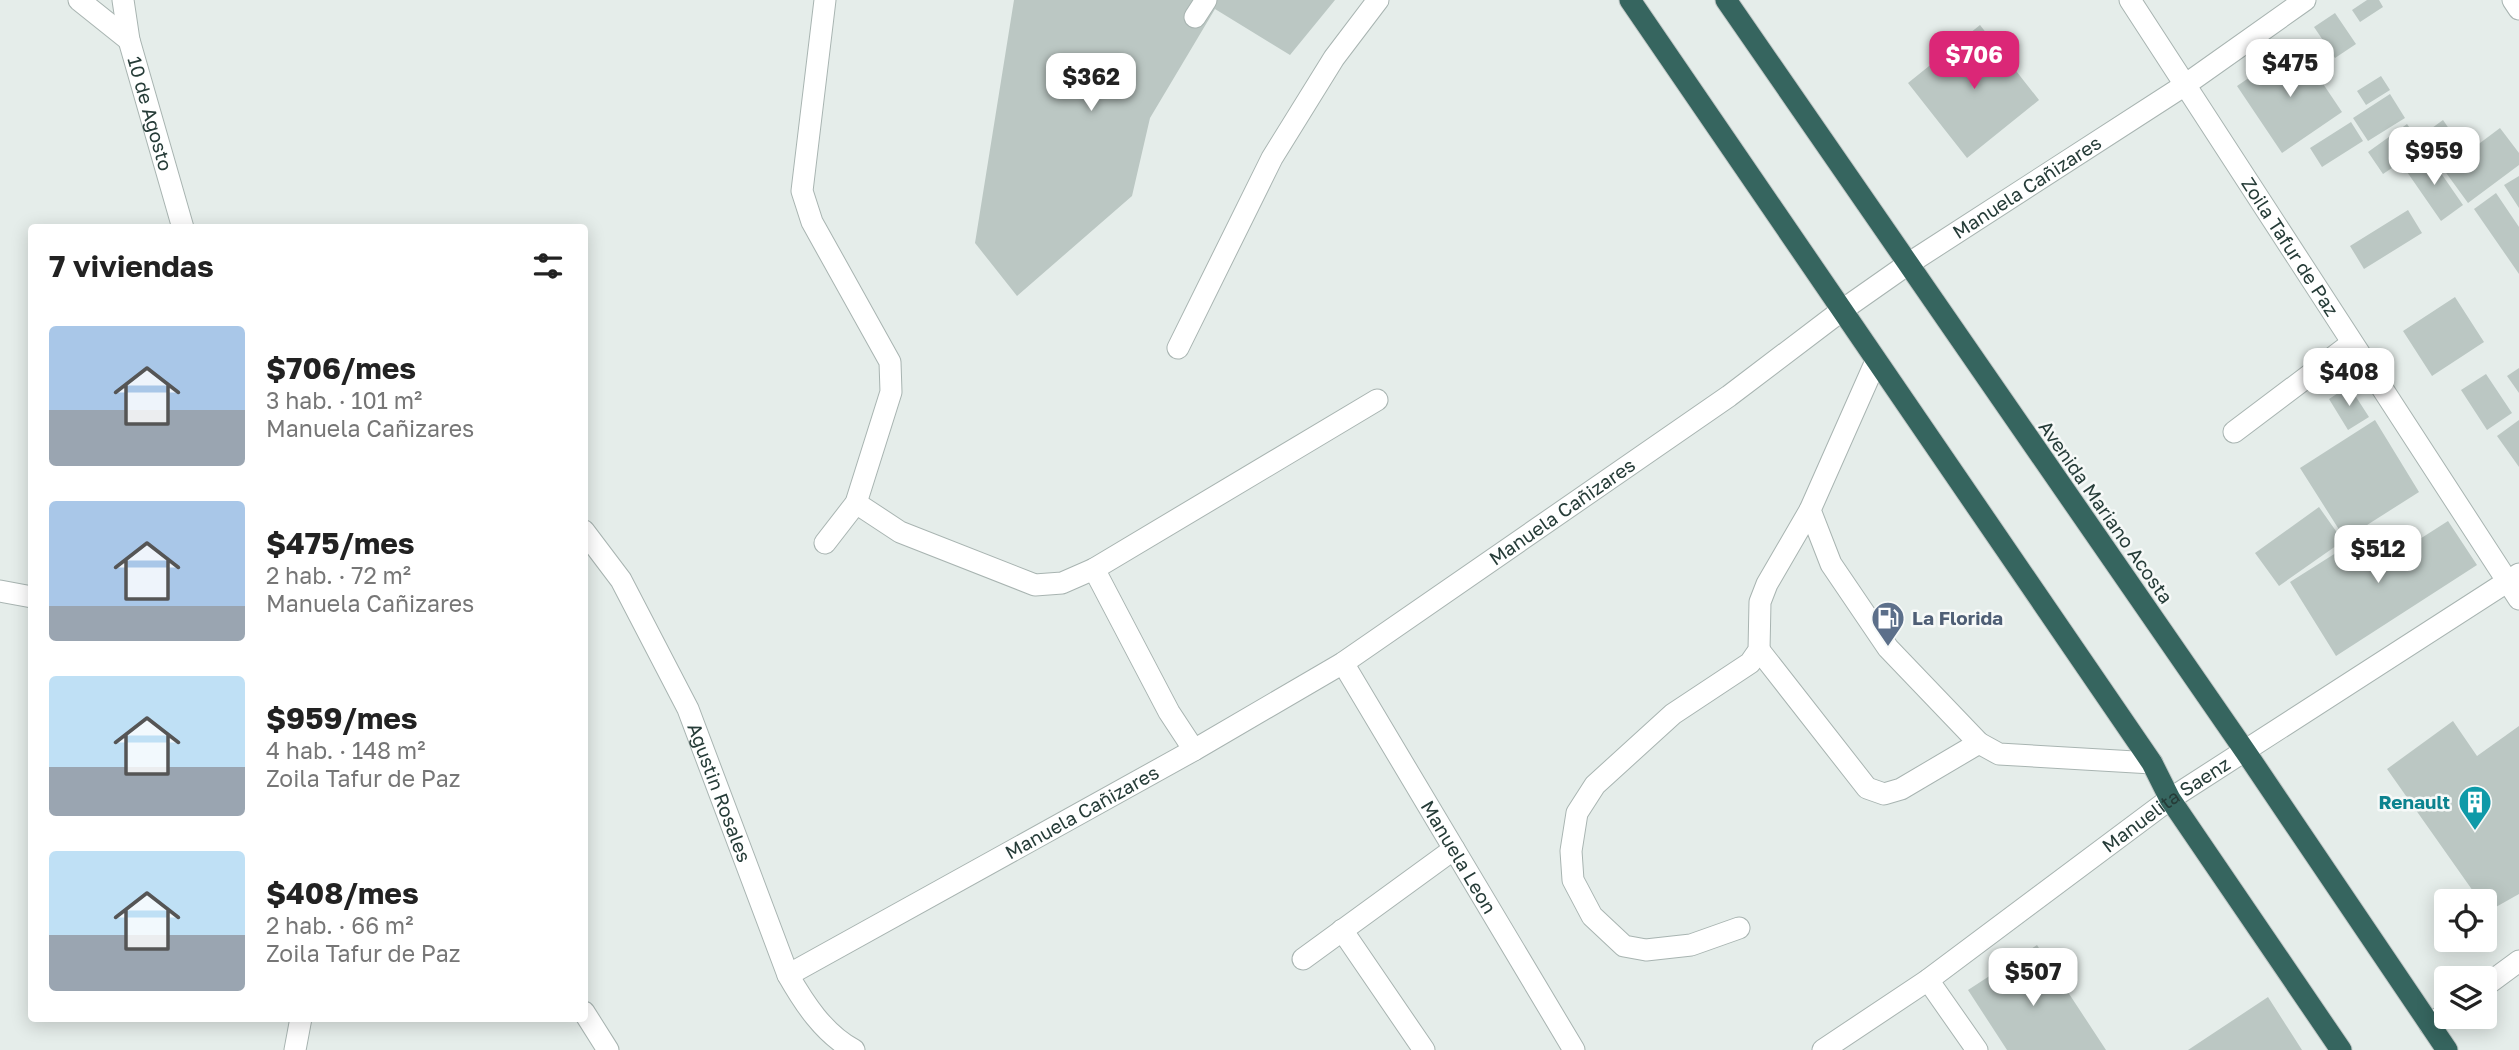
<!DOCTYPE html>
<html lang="es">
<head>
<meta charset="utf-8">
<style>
	:root { --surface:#fff; --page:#f2f2f2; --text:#222; --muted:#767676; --accent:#db2777 }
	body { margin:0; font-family:"Golos Text",sans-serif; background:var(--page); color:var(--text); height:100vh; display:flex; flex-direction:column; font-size:26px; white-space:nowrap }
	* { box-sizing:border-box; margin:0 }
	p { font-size:23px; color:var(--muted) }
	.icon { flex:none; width:38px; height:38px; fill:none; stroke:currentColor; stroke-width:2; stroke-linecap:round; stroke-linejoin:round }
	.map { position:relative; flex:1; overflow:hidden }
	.details { position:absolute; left:28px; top:224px; width:560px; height:798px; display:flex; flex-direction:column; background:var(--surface); border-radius:7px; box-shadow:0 4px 18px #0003 }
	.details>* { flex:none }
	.controls { position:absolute; left:2434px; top:889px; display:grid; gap:14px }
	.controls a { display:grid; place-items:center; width:63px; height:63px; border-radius:7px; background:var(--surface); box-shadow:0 4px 18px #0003; font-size:35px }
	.price { position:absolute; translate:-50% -60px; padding:0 16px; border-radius:14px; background:#fff; color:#222; font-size:23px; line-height:46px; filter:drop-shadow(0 2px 4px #0008) }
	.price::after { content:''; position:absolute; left:50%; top:42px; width:21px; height:16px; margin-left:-10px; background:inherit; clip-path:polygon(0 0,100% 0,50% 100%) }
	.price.current { background:var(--accent); color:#fff }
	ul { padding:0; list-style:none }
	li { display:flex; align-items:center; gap:21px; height:175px; padding:0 21px }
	li span { display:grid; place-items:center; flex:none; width:196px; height:140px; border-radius:7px; color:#555 }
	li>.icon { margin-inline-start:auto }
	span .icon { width:84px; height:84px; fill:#fffc; stroke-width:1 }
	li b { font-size:30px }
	h2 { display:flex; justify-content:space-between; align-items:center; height:84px; padding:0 21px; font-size:30px }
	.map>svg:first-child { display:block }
	.building { fill:#bbc7c3 }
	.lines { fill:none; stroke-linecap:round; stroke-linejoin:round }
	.minor-casing { stroke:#a8b4b1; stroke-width:23 }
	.highway-casing { stroke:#c2c8c7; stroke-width:23 }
	.minor { stroke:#fff; stroke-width:21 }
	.highway { stroke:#36655f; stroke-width:21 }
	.labels { text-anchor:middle; stroke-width:5; stroke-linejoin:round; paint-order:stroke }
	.street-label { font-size:19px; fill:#263c38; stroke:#f6f9f8 }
	.service-label { font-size:19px; font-weight:bold; fill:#4e5e75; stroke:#f6f9f8; text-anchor:start }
	.culture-label { font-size:19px; font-weight:bold; fill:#0d838f; stroke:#f6f9f8; text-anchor:end }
</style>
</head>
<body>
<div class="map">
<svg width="2519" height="1050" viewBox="0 0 2519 1050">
	<rect width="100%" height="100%" fill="#e5edea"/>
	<path class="building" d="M1014 0H1335L1290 55 1215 9 1150 118 1132 196 1017 296 975 243Z
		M2367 0H2379L2383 7 2360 22 2352 10Z
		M2335 13 2356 44 2335 58 2314 27Z
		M1980 25 2039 100 1967 158 1908 83Z
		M2297 45 2342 112 2282 153 2237 86Z
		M2381 76 2390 90 2366 105 2357 91Z
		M2390 94 2405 118 2368 141 2353 118Z
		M2443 120 2465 152 2442 167 2421 136Z
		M2351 122 2363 141 2322 167 2310 148Z
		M2407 124 2423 147 2383 174 2368 152Z
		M2500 128 2519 153V165L2468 203 2444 170Z
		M2427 153 2463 205 2441 221 2405 169Z
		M2519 176V208L2504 185Z
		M2496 193 2519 227V274L2474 209Z
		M2408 210 2422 233 2364 269 2350 246Z
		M2455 297 2484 342 2432 376 2403 331Z
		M2519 368V393L2507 376Z
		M2486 374 2512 413 2487 430 2461 390Z
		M2349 386 2369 417 2348 430 2329 399Z
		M2375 420 2419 492 2345 539 2300 468Z
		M2519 420V467L2497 436Z
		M2319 507 2343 541 2279 586 2255 553Z
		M2448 521 2477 565 2336 656 2290 582 2358 539 2376 567Z
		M2453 721 2477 756 2519 726V894L2487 912 2485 901H2480L2387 769Z
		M2037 945 2106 1050H2007L1968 990Z
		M2268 997 2302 1050H2188Z"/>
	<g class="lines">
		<defs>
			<g id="minor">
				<path d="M79 0 129 40"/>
				<path id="s1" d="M123 0 129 40 183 228"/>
				<path d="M825 0 802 191 812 222 890 362 891 392 856 503 825 543"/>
				<path id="s2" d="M2130 0 2519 599"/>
				<path d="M2513 0 2519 9"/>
				<path d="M1195 17 1206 0"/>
				<path d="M1178 348 1272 158 1334 58 1378 0"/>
				<path d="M1876 361 1810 510 1831 564 1888 648 1979 743 1999 754 2152 763"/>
				<path d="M2234 432 2352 343"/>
				<path d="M856 503 900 532 1035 585 1062 583 1094 569 1377 400"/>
				<path id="s3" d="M584 531 621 580 688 709 788 975C804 1003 824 1034 854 1050"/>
				<path d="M1094 569 1169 712 1194 750"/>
				<path d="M0 591 32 597"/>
				<path d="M1759 650 1867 788 1884 794 1901 789 1979 743"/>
				<path id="s4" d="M1343 663 1574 1050"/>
				<path d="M1739 928 1691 945 1646 950 1624 946 1592 916 1573 880 1571 851 1577 813 1595 785 1673 714 1750 663 1759 650 1760 602 1767 584 1810 510"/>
				<path d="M1342 930 1424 1050"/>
				<path d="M1303 959 1454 849"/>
				<path id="s5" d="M788 975 1194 750 1343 663 1729 396 1841 311 1908 264 2185 85 2305 0"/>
				<path d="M1928 980 1977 1050"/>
				<path d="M2485 986 2519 961"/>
				<path d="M584 1012 608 1050"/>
				<path d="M2430 1025 2446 1013"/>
				<path d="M295 1050 301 1018"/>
				<path id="s6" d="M1823 1050 1928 980 2170 799 2519 574"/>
			</g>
			<path id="highway" d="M1630 0 2152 763 2170 799 2341 1050
				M1726 0 2245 751 2447 1050"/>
		</defs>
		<use href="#minor" class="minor-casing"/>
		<use href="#highway" class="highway-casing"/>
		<use href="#minor" class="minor"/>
		<use href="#highway" class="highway"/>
	</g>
	<defs>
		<symbol id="fuel-pin" viewBox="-11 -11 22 30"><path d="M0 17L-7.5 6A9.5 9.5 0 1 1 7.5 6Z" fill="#5c6f8a" stroke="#f6f9f8"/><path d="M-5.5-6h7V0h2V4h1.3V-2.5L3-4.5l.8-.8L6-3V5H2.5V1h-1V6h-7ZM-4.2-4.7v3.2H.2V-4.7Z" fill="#fff"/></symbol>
		<symbol id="building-pin" viewBox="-11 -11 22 30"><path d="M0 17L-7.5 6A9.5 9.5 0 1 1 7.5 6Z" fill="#0f9aa8" stroke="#f6f9f8"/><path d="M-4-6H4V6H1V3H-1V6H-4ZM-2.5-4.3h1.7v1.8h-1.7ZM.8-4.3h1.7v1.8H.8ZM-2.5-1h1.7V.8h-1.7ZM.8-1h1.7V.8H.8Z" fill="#fff"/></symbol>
	</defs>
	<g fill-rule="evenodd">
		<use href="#fuel-pin" x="1869" y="599" width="38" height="52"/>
		<use href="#building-pin" x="2456" y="783" width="38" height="52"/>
	</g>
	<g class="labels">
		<g class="street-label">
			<text dy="7" stroke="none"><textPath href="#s1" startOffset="117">10 de Agosto</textPath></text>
			<text dy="7" stroke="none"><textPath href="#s5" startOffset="1470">Manuela Cañizares</textPath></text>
			<text dy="7" stroke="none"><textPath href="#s2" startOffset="294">Zoila Tafur de Paz</textPath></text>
			<text dy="7" stroke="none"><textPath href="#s5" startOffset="903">Manuela Cañizares</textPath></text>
			<text transform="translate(2106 512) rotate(55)" y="7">Avenida Mariano Acosta</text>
			<text dy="7" stroke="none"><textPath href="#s3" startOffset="296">Agustin Rosales</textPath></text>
			<text dy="7" stroke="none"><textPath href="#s6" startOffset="422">Manuelita Saenz</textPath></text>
			<text dy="7" stroke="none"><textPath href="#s5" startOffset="336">Manuela Cañizares</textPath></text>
			<text dy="7" stroke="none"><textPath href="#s4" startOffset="226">Manuela Leon</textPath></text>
		</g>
		<g class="service-label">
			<text x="1912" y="625">La Florida</text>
		</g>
		<g class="culture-label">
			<text x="2450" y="809">Renault</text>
		</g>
	</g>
</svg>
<div class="controls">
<a><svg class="icon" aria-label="locate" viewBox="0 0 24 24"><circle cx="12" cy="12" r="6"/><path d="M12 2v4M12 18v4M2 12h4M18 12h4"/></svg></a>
<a><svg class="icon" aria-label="layers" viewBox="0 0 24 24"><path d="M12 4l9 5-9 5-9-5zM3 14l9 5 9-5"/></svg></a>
</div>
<b class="price current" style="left:1974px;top:91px">$706</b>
<b class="price" style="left:2290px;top:99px">$475</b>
<b class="price" style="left:1091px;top:113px">$362</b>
<b class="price" style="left:2434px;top:187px">$959</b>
<b class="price" style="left:2349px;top:408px">$408</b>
<b class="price" style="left:2378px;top:585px">$512</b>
<b class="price" style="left:2033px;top:1008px">$507</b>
<section class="details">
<h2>7 viviendas<svg class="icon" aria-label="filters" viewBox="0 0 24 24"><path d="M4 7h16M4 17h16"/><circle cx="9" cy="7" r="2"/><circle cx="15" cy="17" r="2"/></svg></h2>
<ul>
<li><span style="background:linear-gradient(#a9c7e8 60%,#9aa5b1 0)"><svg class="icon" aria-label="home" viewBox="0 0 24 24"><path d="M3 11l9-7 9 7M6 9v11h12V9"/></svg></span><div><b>$706/mes</b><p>3 hab. · 101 m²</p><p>Manuela Cañizares</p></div></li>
<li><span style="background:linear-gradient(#a9c7e8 75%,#9aa5b1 0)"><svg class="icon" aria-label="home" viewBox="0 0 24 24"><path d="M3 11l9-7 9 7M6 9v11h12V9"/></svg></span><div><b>$475/mes</b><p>2 hab. · 72 m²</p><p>Manuela Cañizares</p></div></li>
<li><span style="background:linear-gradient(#bfe0f5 65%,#9aa5b1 0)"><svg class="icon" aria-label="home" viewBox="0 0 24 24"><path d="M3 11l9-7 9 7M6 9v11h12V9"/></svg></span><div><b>$959/mes</b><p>4 hab. · 148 m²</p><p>Zoila Tafur de Paz</p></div></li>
<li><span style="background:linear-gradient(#bfe0f5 60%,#9aa5b1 0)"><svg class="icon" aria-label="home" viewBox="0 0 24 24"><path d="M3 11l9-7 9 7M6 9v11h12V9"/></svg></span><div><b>$408/mes</b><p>2 hab. · 66 m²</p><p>Zoila Tafur de Paz</p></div></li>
</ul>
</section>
</div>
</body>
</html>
